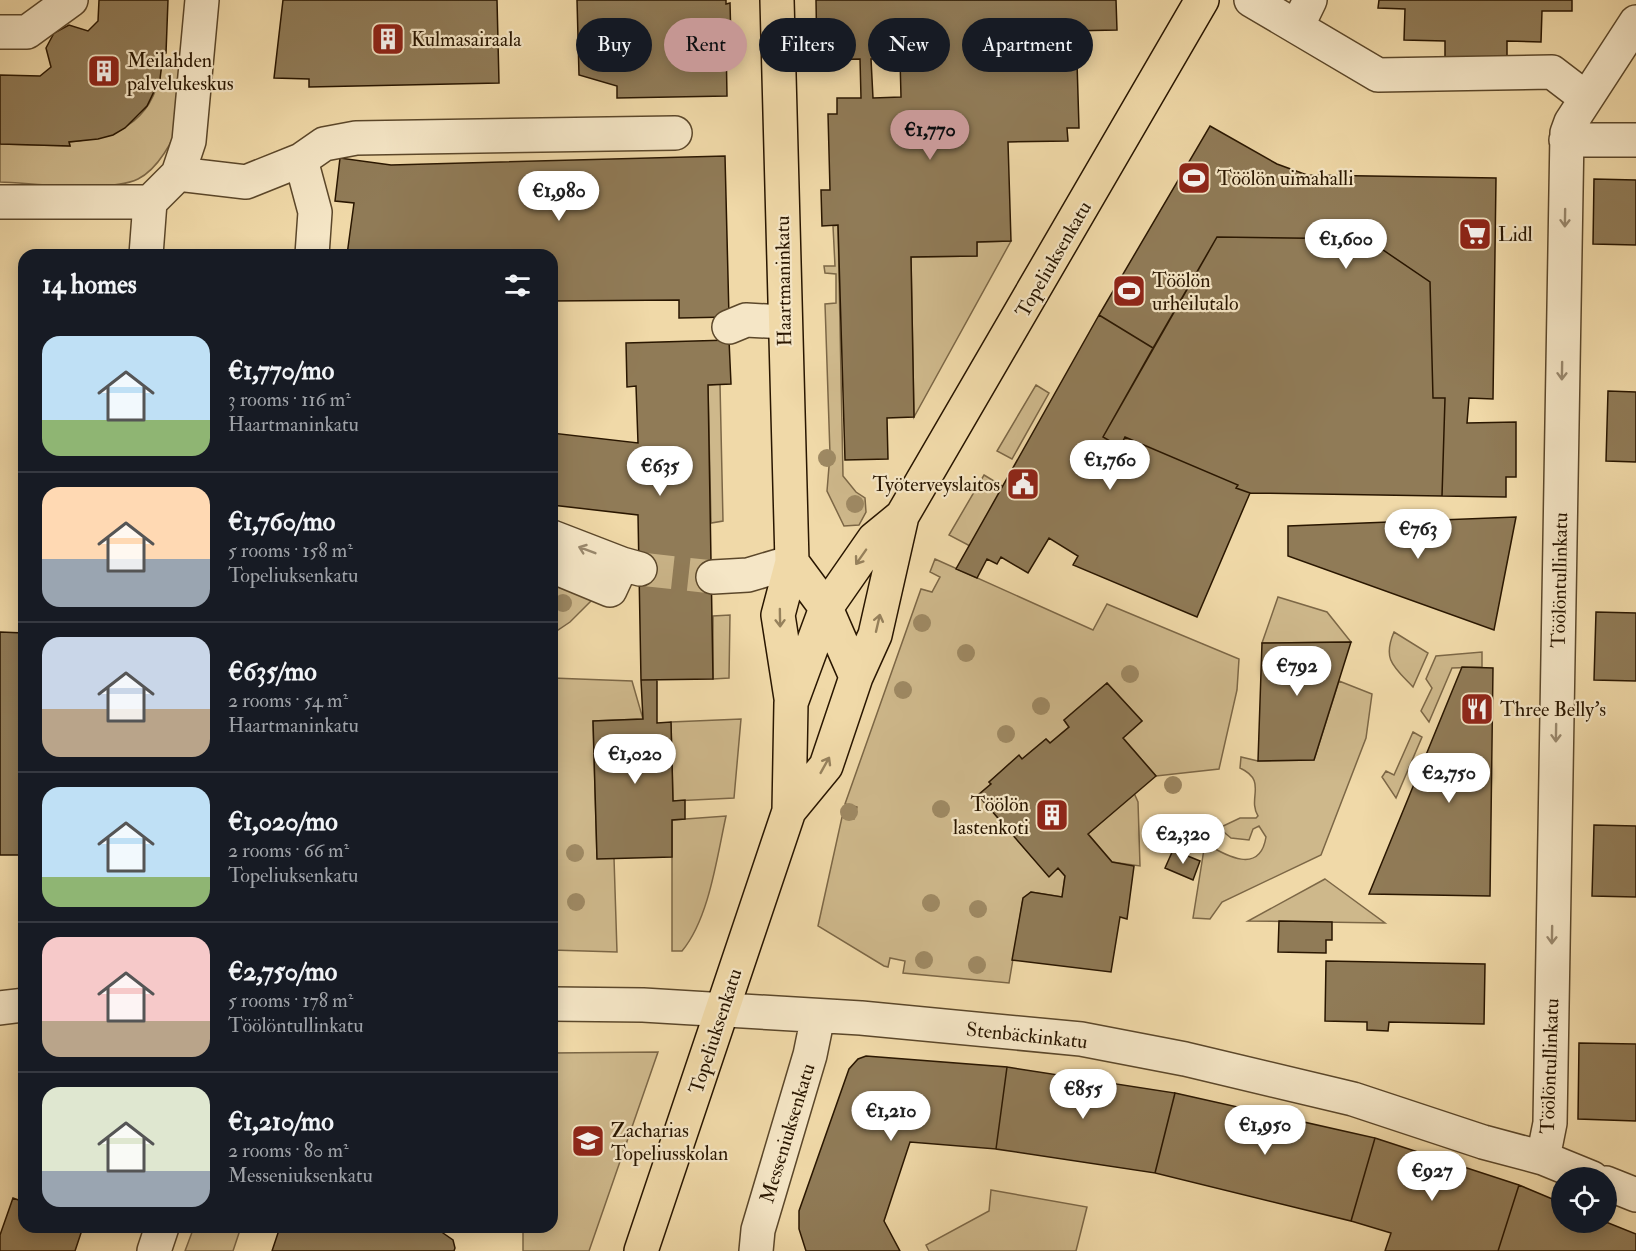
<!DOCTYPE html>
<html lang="en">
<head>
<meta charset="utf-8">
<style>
	:root { --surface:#171b24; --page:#20242c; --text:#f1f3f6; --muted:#9ea1a6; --line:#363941; --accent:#c59692 }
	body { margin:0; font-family:"IM FELL Double Pica",serif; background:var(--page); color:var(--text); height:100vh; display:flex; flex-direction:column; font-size:22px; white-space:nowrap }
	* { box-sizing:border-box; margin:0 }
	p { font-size:20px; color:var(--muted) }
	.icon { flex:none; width:33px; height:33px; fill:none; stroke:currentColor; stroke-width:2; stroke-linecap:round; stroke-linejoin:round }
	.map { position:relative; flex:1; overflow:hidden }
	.panel { position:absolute; left:18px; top:249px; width:540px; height:984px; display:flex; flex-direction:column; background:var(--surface); border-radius:18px; box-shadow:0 3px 15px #0003 }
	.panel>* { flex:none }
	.banner { position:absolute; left:576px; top:18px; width:570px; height:54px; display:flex; gap:12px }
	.fabs { position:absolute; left:1551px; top:1167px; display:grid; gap:12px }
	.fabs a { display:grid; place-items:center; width:66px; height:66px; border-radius:50%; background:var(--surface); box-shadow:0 3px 15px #0003; font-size:30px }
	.price { position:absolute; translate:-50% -51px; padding:0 14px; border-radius:21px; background:#fff; color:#222; font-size:20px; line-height:39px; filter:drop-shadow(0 2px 3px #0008) }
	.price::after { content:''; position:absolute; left:50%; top:36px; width:18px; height:14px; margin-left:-9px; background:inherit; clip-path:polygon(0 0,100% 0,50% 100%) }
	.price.active { background:var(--accent); color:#111 }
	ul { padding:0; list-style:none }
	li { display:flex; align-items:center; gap:18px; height:150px; padding:0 24px }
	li+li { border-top:2px solid var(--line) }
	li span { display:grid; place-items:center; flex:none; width:168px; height:120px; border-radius:18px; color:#555 }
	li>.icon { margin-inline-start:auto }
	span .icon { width:72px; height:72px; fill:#fffc; stroke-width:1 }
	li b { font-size:26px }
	h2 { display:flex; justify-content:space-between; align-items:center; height:72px; padding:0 24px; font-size:26px }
	.chip { padding:0 21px; border-radius:27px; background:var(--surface); box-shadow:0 3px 15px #0003; font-size:21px; line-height:54px }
	.chip.active { background:var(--accent); color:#111 }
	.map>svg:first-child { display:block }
	.green { fill:#ceb88b; stroke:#7c6746; stroke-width:1.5 }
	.building { fill:#907b57; stroke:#291600; stroke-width:1.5; fill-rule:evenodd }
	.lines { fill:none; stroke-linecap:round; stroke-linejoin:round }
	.minor-tunnel { stroke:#c8b286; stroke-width:33; stroke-dasharray:33 16; stroke-linecap:butt }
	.minor-casing { stroke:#5b472a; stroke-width:36 }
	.major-casing { stroke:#291600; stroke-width:36 }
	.minor { stroke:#f5e6c6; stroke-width:33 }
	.major { stroke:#f0d9a8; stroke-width:33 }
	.tree { fill:#9e8963 }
	.oneway { stroke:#99886d }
	.oneway2 { stroke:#96815c }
	.labels { text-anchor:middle; stroke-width:4.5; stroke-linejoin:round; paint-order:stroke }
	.poi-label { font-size:20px; fill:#291600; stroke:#f5e6c6; text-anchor:start }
	.street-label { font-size:20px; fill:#291600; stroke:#f5e6c6 }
</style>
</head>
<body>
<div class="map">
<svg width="1636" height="1251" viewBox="0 0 1636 1251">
	<rect width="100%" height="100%" fill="#f0d9a8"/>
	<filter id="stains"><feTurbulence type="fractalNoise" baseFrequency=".00333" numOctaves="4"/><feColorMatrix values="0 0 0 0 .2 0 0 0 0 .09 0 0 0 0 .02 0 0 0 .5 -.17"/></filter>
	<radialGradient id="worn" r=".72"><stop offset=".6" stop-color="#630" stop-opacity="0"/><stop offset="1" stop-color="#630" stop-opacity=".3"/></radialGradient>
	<path class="green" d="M162 60H185C184 79 185 101 180 120 174 140 158 169 138 179 109 193 34 183 0 182V144L70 146 69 142C123 137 157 118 162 60Z
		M838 225 843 476 856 492 865 498 866 512 859 525 844 526 827 491 830 454 825 304 836 303V274L825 273 824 266H835L833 226Z
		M1011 241 914 417 911 257 977 256V242Z
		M720 384 723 521 711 523 708 385Z
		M1036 385 1049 393 1012 459 997 451Z
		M984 475 1004 487 970 546 949 535Z
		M935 559 1093 630 1107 604 1239 659 1237 690 1219 769 1156 776 1123 738 1142 721 1107 683 1064 720 1069 727 1050 743 1046 739 1022 759 1019 756 989 782 991 784 978 795 1049 876 1058 868 1065 876 1062 897 1031 892 1023 899 1009 983 903 973 905 961 890 958 888 967 884 966 818 926 842 817 854 819 857 807 845 804 921 589 932 592 940 577 930 572Z
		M552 577 596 596 570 622 552 634Z
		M1278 597 1327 612 1351 642 1262 643Z
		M730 615 729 678 713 679V616Z
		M1394 632 1428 653 1413 687C1394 667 1382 660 1394 632Z
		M1482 652V667L1452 668 1429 722 1421 711 1432 688 1426 679 1436 656Z
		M552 678 632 681 643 719 593 721 597 858H614L617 952 552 950Z
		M1339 681 1372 694 1366 738 1321 855 1222 902 1210 919 1193 918 1205 843C1226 856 1260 875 1266 837L1259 826 1253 829 1249 840 1231 838 1219 828 1240 818H1256L1258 816C1247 798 1268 781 1240 768L1241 757 1258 761 1314 760Z
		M741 719 734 798 673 801 671 722Z
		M1413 732 1422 737 1396 798 1382 777 1386 771 1394 775Z
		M1134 793 1138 802 1140 866 1112 862 1088 834Z
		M726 816C717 857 709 919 682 951H672V820Z
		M1325 879 1385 923 1248 921Z
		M658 1052 589 1251H523V1227H552V1053Z
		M991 1190 1087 1207 1076 1251H929L926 1245 989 1211Z
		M194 1227H241L233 1251H185Z"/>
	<path class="building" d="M99 0H168L166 53 163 55 160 79 147 106 125 128 113 135 98 139 69 142 70 146 0 144V75L40 76 51 67 46 48 54 33 69 25 88 31 98 21Z
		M283 0H497L499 83 309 87V79L274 78Z
		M577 0H726V4L730 3 731 41H726L727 96 617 98V86L579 75Z
		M816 0H1116L1117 30 1068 31V54L1031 55 1032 63 1077 62 1079 128H1067L1068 141 1008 142 1011 241 977 242V256L911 257 914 417 887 418 888 459 845 460 838 225 822 226 821 190H830L828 114H837V98H861L860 59 817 60ZM900 58 901 97 873 98 871 59Z
		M1379 0H1572V11H1542L1541 42 1507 41V63L1445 62V41L1404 40 1405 9 1378 8Z
		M1210 126 1277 164 1307 175 1496 178 1493 399 1469 398 1467 423 1516 422V477H1506V497L1442 496 1445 398H1433L1430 282 1367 239 1217 237 1153 348 1099 315Z
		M725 156 729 317 679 318V300L552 301V255H347L354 203 335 201 340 158 391 165Z
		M1594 179 1636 180V245L1593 244Z
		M1217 237 1367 239 1430 282 1433 398H1445L1442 496 1250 493 1236 488 1238 485 1125 437 1120 447 1103 437Z
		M1099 315 1153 348 1103 437 1120 447 1125 437 1238 485 1236 488 1250 493 1197 617 1073 565 1078 556 1049 538 1028 573 1001 557 997 564 987 559 977 578 956 569Z
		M729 340 731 384 708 385 713 679 641 680 638 515 552 505V433L638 443 636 386 627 387 626 343Z
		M1608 391 1636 392V462L1606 461Z
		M1516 517 1494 630 1288 556V526Z
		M1596 612 1636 613V681L1594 680Z
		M0 632 24 633V855H0Z
		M1351 642 1314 760 1258 761 1262 643Z
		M1462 667 1493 668 1490 896 1369 894Z
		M641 680H657V723L671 722 673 801 685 800V819L672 820V857L597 859 593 721 643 719Z
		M1107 683 1142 721 1123 738 1156 776 1088 834 1112 862 1134 866 1127 919 1120 917 1111 972 1012 960 1023 898 1031 892 1062 897 1065 876 1058 868 1049 877 978 795 991 784 989 782 1019 755 1022 759 1046 739 1050 743 1069 727 1064 720Z
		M1594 825 1636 826V897L1592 896Z
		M1173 850 1200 861 1193 880 1165 868Z
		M1279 921 1332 922V940H1326V953L1278 952Z
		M1326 961 1485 964 1484 1024 1389 1022 1388 1031 1367 1030V1022L1325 1021Z
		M1579 1043 1636 1044V1121L1578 1119Z
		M866 1056 1007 1067 996 1149 910 1142 884 1221 900 1251H806L799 1229V1211L849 1069 858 1059Z
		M1007 1067 1175 1093 1155 1173 996 1149Z
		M1175 1093 1375 1138 1351 1221 1155 1173Z
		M1375 1138 1519 1185 1498 1251H1385L1391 1233 1351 1221Z
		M1519 1185 1562 1203V1222H1606L1636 1234V1251H1498Z
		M13 1198 24 1202V1227H73L82 1230 75 1251H0V1235Z
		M280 1227H445L443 1233 453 1240 455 1248 454 1251H272Z"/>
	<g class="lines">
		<path class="minor-tunnel" d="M640 569 713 577"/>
		<defs>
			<path id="minor" d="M1251 0 1378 75 1552 72 1586 98
				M1297 27 1310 0
				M0 32H27L71 0
				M1566 140H1636
				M301 160 315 212 312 255
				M178 174 246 182 301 160 324 144 356 138 675 133
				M0 202H150
				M146 255 150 202 178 174 189 141 202 0
				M729 327 746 320 784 322
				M552 537 622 564
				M552 566 610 590 622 564 640 569
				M713 577 748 575 792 562
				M552 1004 643 1005 861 1018 1081 1039 1185 1059 1353 1099 1483 1142 1543 1158 1592 1178
				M0 1008 24 1005
				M1543 1158 1550 1123 1567 133 1571 122 1636 22
				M1606 1183 1636 1195
				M154 1251 162 1227
				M756 1251 758 1230 810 1055 818 1016"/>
			<path id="major" d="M777 0 792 562 778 615 791 698
				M792 562 826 608 856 677
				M789 811 826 766 856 677 875 635 902 516 1202 0
				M641 1251 789 811 791 703 826 608 874 539 902 516"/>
		</defs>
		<use href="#minor" class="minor-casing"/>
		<use href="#major" class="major-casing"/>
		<use href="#minor" class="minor"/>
		<use href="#major" class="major"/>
	</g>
	<g class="tree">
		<circle cx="827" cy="458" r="9"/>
		<circle cx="855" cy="504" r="9"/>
		<circle cx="563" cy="603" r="9"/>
		<circle cx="922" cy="623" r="9"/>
		<circle cx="966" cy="653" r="9"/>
		<circle cx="1130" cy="674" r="9"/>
		<circle cx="903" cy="690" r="9"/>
		<circle cx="1041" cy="706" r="9"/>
		<circle cx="1006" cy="734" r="9"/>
		<circle cx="1173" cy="785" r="9"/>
		<circle cx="941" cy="809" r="9"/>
		<circle cx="849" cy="812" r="9"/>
		<circle cx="575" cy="853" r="9"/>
		<circle cx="576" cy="902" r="9"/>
		<circle cx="931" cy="903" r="9"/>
		<circle cx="978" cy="909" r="9"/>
		<circle cx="924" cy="960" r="9"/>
		<circle cx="977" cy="965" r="9"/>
	</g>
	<defs><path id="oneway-shaft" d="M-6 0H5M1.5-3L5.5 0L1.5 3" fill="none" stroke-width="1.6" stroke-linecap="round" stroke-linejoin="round" transform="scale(1.5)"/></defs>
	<g class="oneway">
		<use href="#oneway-shaft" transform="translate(1565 218) rotate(91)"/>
		<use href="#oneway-shaft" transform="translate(1562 371) rotate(91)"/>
		<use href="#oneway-shaft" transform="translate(587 550) rotate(-159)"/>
		<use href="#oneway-shaft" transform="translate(1556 733) rotate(91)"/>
		<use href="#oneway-shaft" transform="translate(1552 935) rotate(91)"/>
	</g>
	<g class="oneway2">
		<use href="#oneway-shaft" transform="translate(861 557) rotate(125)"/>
		<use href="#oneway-shaft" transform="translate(780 618) rotate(89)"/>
		<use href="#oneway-shaft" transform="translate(878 623) rotate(-77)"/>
		<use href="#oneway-shaft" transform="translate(825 765) rotate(-61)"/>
	</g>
	<defs>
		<symbol id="building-square" viewBox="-11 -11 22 22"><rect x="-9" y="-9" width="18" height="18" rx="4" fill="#8f2418" stroke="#f5e6c6"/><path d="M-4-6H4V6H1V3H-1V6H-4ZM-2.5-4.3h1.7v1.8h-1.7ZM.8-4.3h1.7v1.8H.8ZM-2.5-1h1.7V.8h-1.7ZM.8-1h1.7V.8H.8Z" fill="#fff"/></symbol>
		<symbol id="stadium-square" viewBox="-11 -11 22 22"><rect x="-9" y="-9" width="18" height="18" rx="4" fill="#8f2418" stroke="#f5e6c6"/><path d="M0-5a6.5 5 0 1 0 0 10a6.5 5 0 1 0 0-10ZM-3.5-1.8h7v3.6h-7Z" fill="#fff"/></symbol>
		<symbol id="supermarket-square" viewBox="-11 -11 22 22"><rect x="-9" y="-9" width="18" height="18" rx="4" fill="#8f2418" stroke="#f5e6c6"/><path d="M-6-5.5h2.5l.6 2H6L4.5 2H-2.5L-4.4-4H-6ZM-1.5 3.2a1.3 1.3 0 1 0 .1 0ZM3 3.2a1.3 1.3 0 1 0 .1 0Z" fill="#fff"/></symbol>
		<symbol id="civic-square" viewBox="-11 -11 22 22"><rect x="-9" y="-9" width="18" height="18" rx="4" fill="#8f2418" stroke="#f5e6c6"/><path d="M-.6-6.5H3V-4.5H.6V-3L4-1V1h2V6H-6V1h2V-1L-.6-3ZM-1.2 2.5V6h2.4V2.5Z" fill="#fff"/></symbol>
		<symbol id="restaurant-square" viewBox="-11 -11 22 22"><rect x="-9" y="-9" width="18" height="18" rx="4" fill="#8f2418" stroke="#f5e6c6"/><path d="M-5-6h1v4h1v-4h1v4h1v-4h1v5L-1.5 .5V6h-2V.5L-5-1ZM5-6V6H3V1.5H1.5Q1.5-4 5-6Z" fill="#fff"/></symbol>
		<symbol id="school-square" viewBox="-11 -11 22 22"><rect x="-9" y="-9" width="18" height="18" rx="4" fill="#8f2418" stroke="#f5e6c6"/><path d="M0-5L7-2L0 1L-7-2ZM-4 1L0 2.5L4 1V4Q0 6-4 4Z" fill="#fff"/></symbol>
	</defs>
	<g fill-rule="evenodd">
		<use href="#building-square" x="369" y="20" width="38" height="38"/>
		<use href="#building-square" x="85" y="52" width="38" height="38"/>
		<use href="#stadium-square" x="1175" y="159" width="38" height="38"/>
		<use href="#supermarket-square" x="1456" y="215" width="38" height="38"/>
		<use href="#stadium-square" x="1110" y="272" width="38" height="38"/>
		<use href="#civic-square" x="1004" y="465" width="38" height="38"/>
		<use href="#restaurant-square" x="1458" y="690" width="38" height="38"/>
		<use href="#building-square" x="1033" y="796" width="38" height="38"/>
		<use href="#school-square" x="569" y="1122" width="38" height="38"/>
	</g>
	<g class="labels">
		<g class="poi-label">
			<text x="411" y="46">Kulmasairaala</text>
			<text x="127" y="67">Meilahden<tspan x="127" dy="23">palvelukeskus</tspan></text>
			<text x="1217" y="185">Töölön uimahalli</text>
			<text x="1498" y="241">Lidl</text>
			<text x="1152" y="287">Töölön<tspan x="1152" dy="23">urheilutalo</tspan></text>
			<text x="1000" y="491" text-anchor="end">Työterveyslaitos</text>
			<text x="1500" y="716">Three Belly's</text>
			<text x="1029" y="811" text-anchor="end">Töölön<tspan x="1029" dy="23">lastenkoti</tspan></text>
			<text x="611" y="1137">Zacharias<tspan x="611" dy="23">Topeliusskolan</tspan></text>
		</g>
		<g class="street-label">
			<text transform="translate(1053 259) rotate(-60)" y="7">Topeliuksenkatu</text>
			<text transform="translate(783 281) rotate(-91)" y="7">Haartmaninkatu</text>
			<text transform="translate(1559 580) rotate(-89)" y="7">Töölöntullinkatu</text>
			<text transform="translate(715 1031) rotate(-72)" y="7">Topeliuksenkatu</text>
			<text transform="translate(1027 1035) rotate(6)" y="7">Stenbäckinkatu</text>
			<text transform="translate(1549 1066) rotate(-88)" y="7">Töölöntullinkatu</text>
			<text transform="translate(787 1133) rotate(-73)" y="7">Messeniuksenkatu</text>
		</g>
	</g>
	<rect width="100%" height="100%" filter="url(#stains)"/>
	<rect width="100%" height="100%" fill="url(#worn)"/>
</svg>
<div class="fabs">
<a><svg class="icon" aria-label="locate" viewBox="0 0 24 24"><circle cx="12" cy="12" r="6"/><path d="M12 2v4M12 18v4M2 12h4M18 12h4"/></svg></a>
</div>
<b class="price active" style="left:930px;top:161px">€1,770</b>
<b class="price" style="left:559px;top:222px">€1,980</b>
<b class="price" style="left:1346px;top:270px">€1,600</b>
<b class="price" style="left:1110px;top:491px">€1,760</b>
<b class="price" style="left:660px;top:497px">€635</b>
<b class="price" style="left:1418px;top:560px">€763</b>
<b class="price" style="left:1297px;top:697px">€792</b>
<b class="price" style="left:635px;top:785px">€1,020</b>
<b class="price" style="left:1449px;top:804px">€2,750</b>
<b class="price" style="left:1183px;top:865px">€2,320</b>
<b class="price" style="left:1083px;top:1120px">€855</b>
<b class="price" style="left:891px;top:1142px">€1,210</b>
<b class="price" style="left:1265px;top:1156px">€1,950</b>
<b class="price" style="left:1432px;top:1202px">€927</b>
<div class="banner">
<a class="chip">Buy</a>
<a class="chip active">Rent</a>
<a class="chip">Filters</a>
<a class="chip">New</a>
<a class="chip">Apartment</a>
</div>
<section class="panel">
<h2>14 homes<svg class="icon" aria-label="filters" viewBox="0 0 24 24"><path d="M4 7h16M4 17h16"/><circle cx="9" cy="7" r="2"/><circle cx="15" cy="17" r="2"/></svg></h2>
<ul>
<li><span style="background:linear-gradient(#bfe0f5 70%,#8fb573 0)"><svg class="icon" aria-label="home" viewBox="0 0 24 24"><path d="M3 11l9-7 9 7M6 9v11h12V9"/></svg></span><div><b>€1,770/mo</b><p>3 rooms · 116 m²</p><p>Haartmaninkatu</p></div></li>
<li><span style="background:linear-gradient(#ffd9b3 60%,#9aa5b1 0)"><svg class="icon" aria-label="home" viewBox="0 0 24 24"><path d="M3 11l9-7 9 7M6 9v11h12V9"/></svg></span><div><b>€1,760/mo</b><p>5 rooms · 158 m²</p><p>Topeliuksenkatu</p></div></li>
<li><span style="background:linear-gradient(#c9d6e8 60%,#b9a48a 0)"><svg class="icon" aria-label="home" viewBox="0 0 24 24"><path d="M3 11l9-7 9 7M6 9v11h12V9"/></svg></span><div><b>€635/mo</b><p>2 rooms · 54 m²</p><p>Haartmaninkatu</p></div></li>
<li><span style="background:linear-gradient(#bfe0f5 75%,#8fb573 0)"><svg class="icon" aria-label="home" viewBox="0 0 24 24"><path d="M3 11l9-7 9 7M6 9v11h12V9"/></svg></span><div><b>€1,020/mo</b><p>2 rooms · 66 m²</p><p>Topeliuksenkatu</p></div></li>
<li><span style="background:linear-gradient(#f6c9c9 70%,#b9a48a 0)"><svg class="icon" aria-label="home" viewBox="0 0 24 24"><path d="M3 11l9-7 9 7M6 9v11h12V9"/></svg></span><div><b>€2,750/mo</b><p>5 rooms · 178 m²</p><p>Töölöntullinkatu</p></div></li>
<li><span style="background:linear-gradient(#dfe7d0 70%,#9aa5b1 0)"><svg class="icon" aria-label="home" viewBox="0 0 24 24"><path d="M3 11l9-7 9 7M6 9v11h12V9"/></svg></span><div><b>€1,210/mo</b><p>2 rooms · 80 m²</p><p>Messeniuksenkatu</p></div></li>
</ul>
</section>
</div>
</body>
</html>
